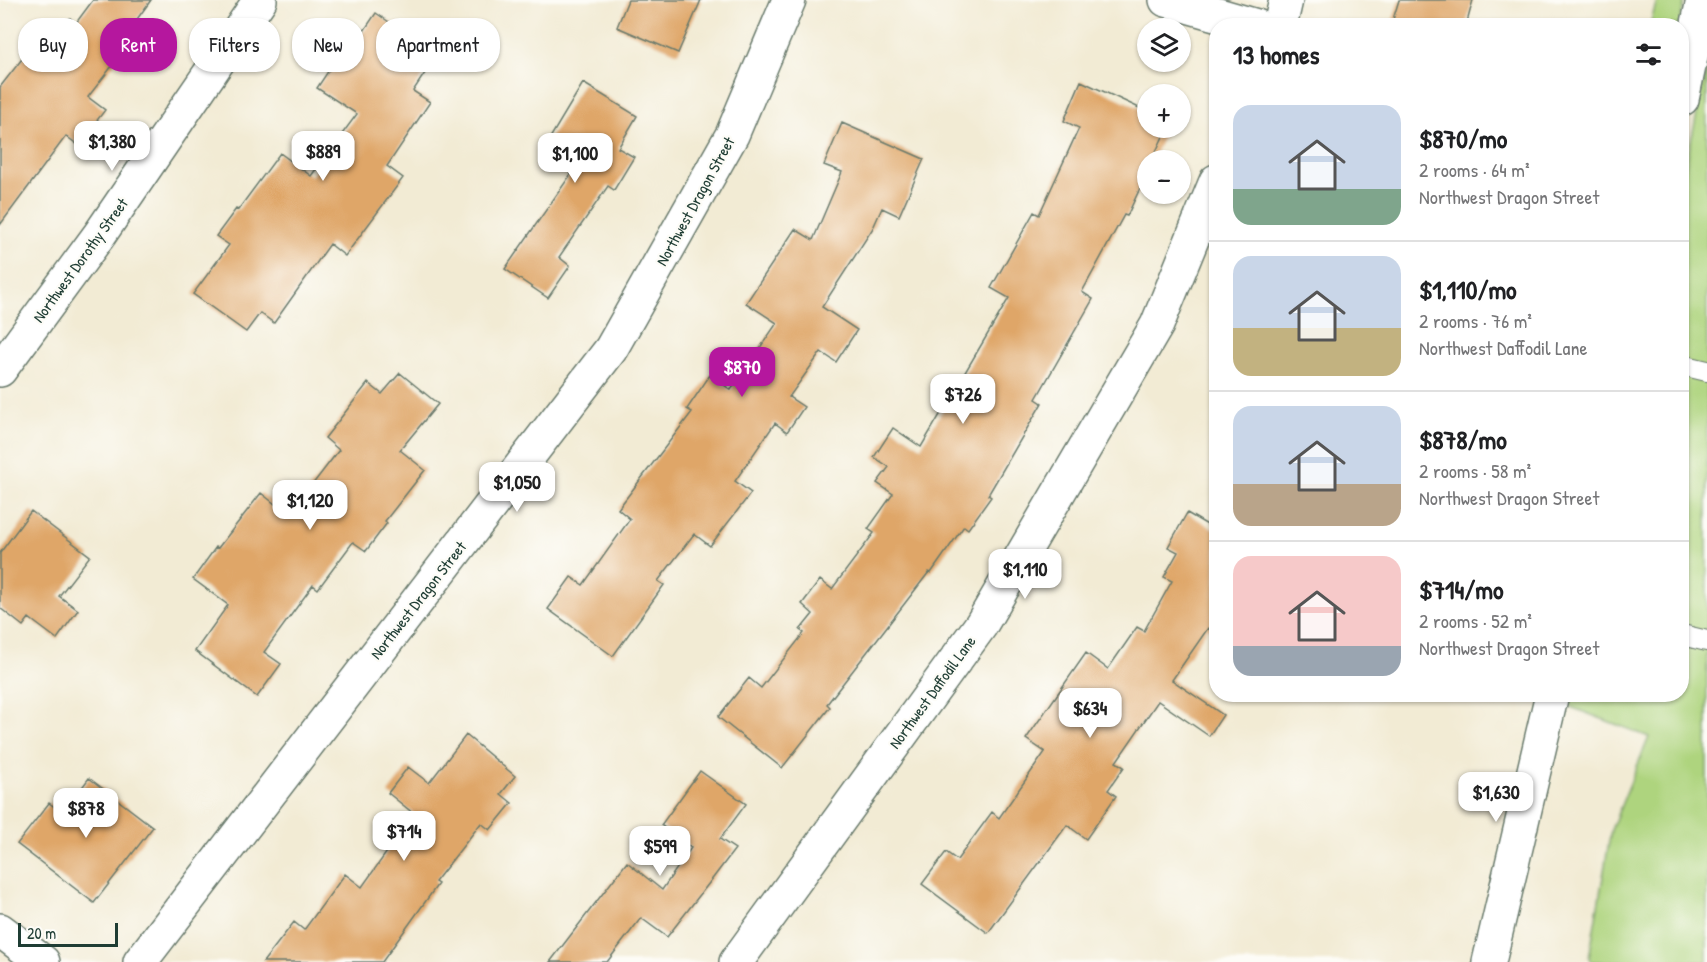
<!DOCTYPE html>
<html lang="en">
<head>
<meta charset="utf-8">
<style>
	:root { --surface:#fff; --page:#f6f6f6; --text:#202124; --muted:#757577; --line:#e0e0e0; --accent:#b5179e }
	body { margin:0; font-family:"Patrick Hand",sans-serif; background:var(--page); color:var(--text); height:100vh; display:flex; flex-direction:column; font-size:22px; white-space:nowrap }
	* { box-sizing:border-box; margin:0 }
	p { font-size:20px; color:var(--muted) }
	.icon { flex:none; width:33px; height:33px; fill:none; stroke:currentColor; stroke-width:2; stroke-linecap:round; stroke-linejoin:round }
	.map { position:relative; flex:1; overflow:hidden }
	.details { position:absolute; left:1209px; top:18px; width:480px; height:684px; display:flex; flex-direction:column; background:var(--surface); border-radius:24px; box-shadow:0 2px 4px #0004 }
	.details>* { flex:none }
	.banner { position:absolute; left:18px; top:18px; width:570px; height:54px; display:flex; gap:12px }
	.fabs { position:absolute; left:1137px; top:18px; display:grid; gap:12px }
	.fabs a { display:grid; place-items:center; width:54px; height:54px; border-radius:50%; background:var(--surface); box-shadow:0 2px 4px #0004; font-size:30px }
	.scale { position:absolute; left:18px; bottom:15px; width:100px; box-sizing:border-box; padding-left:6px; border:3px solid #1f3d34; border-top:0; font-size:16px; line-height:21px; white-space:nowrap; color:#1f3d34; -webkit-text-stroke:4px #fdfcf7; paint-order:stroke }
	.price { position:absolute; translate:-50% -51px; padding:0 14px; border-radius:12px; background:#fff; color:#222; font-size:20px; line-height:39px; filter:drop-shadow(0 2px 3px #0008) }
	.price::after { content:''; position:absolute; left:50%; top:36px; width:18px; height:14px; margin-left:-9px; background:inherit; clip-path:polygon(0 0,100% 0,50% 100%) }
	.price.active { background:var(--accent); color:#fff }
	ul { padding:0; list-style:none }
	li { display:flex; align-items:center; gap:18px; height:150px; padding:0 24px }
	li+li { border-top:2px solid var(--line) }
	li span { display:grid; place-items:center; flex:none; width:168px; height:120px; border-radius:18px; color:#555 }
	li>.icon { margin-inline-start:auto }
	span .icon { width:72px; height:72px; fill:#fffc; stroke-width:1 }
	li b { font-size:26px }
	h2 { display:flex; justify-content:space-between; align-items:center; height:72px; padding:0 24px; font-size:26px }
	.tag { padding:0 21px; border-radius:24px; background:var(--surface); box-shadow:0 2px 4px #0004; font-size:21px; line-height:54px }
	.tag.active { background:var(--accent); color:#fff }
	.map>svg:first-child { display:block }
	.green { fill:#aed47e; stroke:#668859; stroke-width:1.5 }
	.building { fill:#dfa668 }
	.lines { fill:none; stroke-linecap:round; stroke-linejoin:round }
	.service-casing { stroke:#697a6c; stroke-width:22 }
	.minor-casing { stroke:#697a6c; stroke-width:36 }
	.tertiary-casing { stroke:#697a6c; stroke-width:36 }
	.service { stroke:#fff; stroke-width:20 }
	.minor { stroke:#fff; stroke-width:33 }
	.tertiary { stroke:#fff; stroke-width:33 }
	.labels { text-anchor:middle; stroke-width:4.5; stroke-linejoin:round; paint-order:stroke }
	.street-label { font-size:16px; fill:#1f3d34; stroke:#fdfcf7 }
</style>
</head>
<body>
<div class="map">
<svg width="1707" height="962" viewBox="0 0 1707 962">
	<rect width="100%" height="100%" fill="#fdfcf7"/>
	<filter id="ink" filterUnits="userSpaceOnUse"><feTurbulence type="fractalNoise" baseFrequency=".0167" numOctaves="2"/><feDisplacementMap in="SourceGraphic" scale="12" xChannelSelector="R" yChannelSelector="G"/><feConvolveMatrix kernelMatrix="1 2 1 2 8 2 1 2 1" color-interpolation-filters="sRGB"/></filter>
	<filter id="wash" filterUnits="userSpaceOnUse"><feTurbulence type="fractalNoise" baseFrequency=".008" numOctaves="4" result="noise"/><feDisplacementMap in="SourceGraphic" scale="24" xChannelSelector="R" yChannelSelector="G"/><feGaussianBlur stdDeviation="1.35" result="paint"/><feColorMatrix in="noise" values="0 0 0 0 0 0 0 0 0 0 0 0 0 0 0 0 0 1.4 0 .05"/><feComposite in="paint" operator="in"/></filter>
	<g filter="url(#wash)">
		<rect width="100%" height="100%" fill="#f2ebd4"/>
		<path class="green" d="M1657 0H1685L1679 25H1650Z
			M1707 66V962H1591L1589 958 1611 830 1649 737 1568 706 1570 695 1682 694V183Z"/>
		<g id="blocks">
			<path class="building" d="M93 0H151L113 52 119 57 88 97 105 110 78 145 66 136 0 225V87L29 50 39 58 70 18 76 23Z
				M628 0H701L678 53 617 27Z
				M1399 0H1473L1466 26H1391Z
				M376 13 437 55 413 91 430 102 387 166 403 178 345 256 330 244 274 323 260 313 246 332 193 294 229 245 216 236 236 209 238 210 280 153 311 176 357 114 317 88 341 52 347 56Z
				M1081 81 1148 112V128H1167L1152 160H1148V171L1127 216 1124 215 1082 292 1093 299 1036 399 1042 403 988 495 991 497 968 529 964 526 931 573 929 572 827 704 830 707 782 768 718 717 749 678 761 688 804 633 800 630 813 614 802 604 820 580 832 589 874 533 868 529 893 494 877 483 889 467 874 457 893 428 921 447 1009 298 991 288 1034 212 1039 215 1079 128 1064 121Z
				M583 83 637 116 618 148 634 157 614 190 608 186 559 257 570 266 548 298 505 269 576 167 544 148Z
				M842 123 924 159 899 216 882 208 873 228 822 307 857 330 836 362 821 352 789 397 804 407 787 432 775 423 735 481 751 493 710 546 694 534 658 581 664 585 613 656 548 609 571 577 583 585 630 519 618 509 692 412 687 409 710 375 731 390 777 323 746 303 795 229 813 240 842 172 824 165Z
				M400 373 438 404 400 450 425 470 385 521 387 523 366 551 353 542 318 589 313 585 264 652 281 664 257 697 195 651 228 605 193 579 216 547 218 548 261 493 289 515 339 450 325 438 368 383 382 394Z
				M31 511 90 556 59 596 78 610 57 639 29 618 23 626 0 608V553Z
				M1187 513 1216 530V633L1208 628 1172 680 1223 715 1209 736 1158 701 1116 762 1124 767 1108 790 1116 796 1086 839 1067 825 988 933 922 884 946 852 957 860 992 812 999 818 1045 752 1026 739 1086 653 1108 669 1137 627 1144 631 1172 581 1164 577 1178 552 1168 547Z
				M466 735 515 776 501 794 512 803 490 830 481 823 435 882 438 884 382 962H263L294 922 304 930 345 874 362 887 414 814 388 793 408 767 429 783Z
				M700 771 746 804 720 839 735 849 713 878 667 937 641 918 607 962H550L627 862 662 890 691 848 661 825Z
				M89 778 153 827 94 903 17 844 49 803 63 813Z"/>
		</g>
	</g>
	<g filter="url(#ink)">
		<use href="#blocks" fill-opacity="0" stroke="#697a6c" stroke-width="1.5"/>
		<g class="lines">
			<defs>
				<path id="service" d="M1682 365 1707 371
					M1682 635 1707 641"/>
				<path id="minor" d="M1166 0 1257 26
					M1280 26 1286 0
					M0 370 100 234 260 0
					M0 930 43 962
					M140 962 611 349 732 135 789 0
					M736 962 981 625 1157 325 1216 181"/>
				<path id="tertiary" d="M1682 99 1703 0
					M1489 962 1552 694"/>
			</defs>
			<use href="#service" class="service-casing"/>
			<use href="#minor" class="minor-casing"/>
			<use href="#tertiary" class="tertiary-casing"/>
			<use href="#service" class="service"/>
			<use href="#minor" class="minor"/>
			<use href="#tertiary" class="tertiary"/>
		</g>
	</g>
	<g class="labels">
		<g class="street-label">
			<text transform="translate(695 201) rotate(-61)" y="6">Northwest Dragon Street</text>
			<text transform="translate(80 260) rotate(-54)" y="6">Northwest Dorothy Street</text>
			<text transform="translate(418 600) rotate(-52)" y="6">Northwest Dragon Street</text>
			<text transform="translate(932 692) rotate(-54)" y="6">Northwest Daffodil Lane</text>
		</g>
	</g>
</svg>
<div class="fabs">
<a><svg class="icon" aria-label="layers" viewBox="0 0 24 24"><path d="M12 4l9 5-9 5-9-5zM3 14l9 5 9-5"/></svg></a>
<a>+</a>
<a>−</a>
</div>
<div class="scale">20 m</div>
<b class="price" style="left:112px;top:172px">$1,380</b>
<b class="price" style="left:323px;top:182px">$889</b>
<b class="price" style="left:575px;top:184px">$1,100</b>
<b class="price active" style="left:742px;top:398px">$870</b>
<b class="price" style="left:963px;top:425px">$726</b>
<b class="price" style="left:517px;top:513px">$1,050</b>
<b class="price" style="left:310px;top:531px">$1,120</b>
<b class="price" style="left:1025px;top:600px">$1,110</b>
<b class="price" style="left:1090px;top:739px">$634</b>
<b class="price" style="left:1496px;top:823px">$1,630</b>
<b class="price" style="left:86px;top:839px">$878</b>
<b class="price" style="left:404px;top:862px">$714</b>
<b class="price" style="left:660px;top:877px">$599</b>
<div class="banner">
<a class="tag">Buy</a>
<a class="tag active">Rent</a>
<a class="tag">Filters</a>
<a class="tag">New</a>
<a class="tag">Apartment</a>
</div>
<section class="details">
<h2>13 homes<svg class="icon" aria-label="filters" viewBox="0 0 24 24"><path d="M4 7h16M4 17h16"/><circle cx="9" cy="7" r="2"/><circle cx="15" cy="17" r="2"/></svg></h2>
<ul>
<li><span style="background:linear-gradient(#c9d6e8 70%,#7fa58c 0)"><svg class="icon" aria-label="home" viewBox="0 0 24 24"><path d="M3 11l9-7 9 7M6 9v11h12V9"/></svg></span><div><b>$870/mo</b><p>2 rooms · 64 m²</p><p>Northwest Dragon Street</p></div></li>
<li><span style="background:linear-gradient(#c9d6e8 60%,#c2b280 0)"><svg class="icon" aria-label="home" viewBox="0 0 24 24"><path d="M3 11l9-7 9 7M6 9v11h12V9"/></svg></span><div><b>$1,110/mo</b><p>2 rooms · 76 m²</p><p>Northwest Daffodil Lane</p></div></li>
<li><span style="background:linear-gradient(#c9d6e8 65%,#b9a48a 0)"><svg class="icon" aria-label="home" viewBox="0 0 24 24"><path d="M3 11l9-7 9 7M6 9v11h12V9"/></svg></span><div><b>$878/mo</b><p>2 rooms · 58 m²</p><p>Northwest Dragon Street</p></div></li>
<li><span style="background:linear-gradient(#f6c9c9 75%,#9aa5b1 0)"><svg class="icon" aria-label="home" viewBox="0 0 24 24"><path d="M3 11l9-7 9 7M6 9v11h12V9"/></svg></span><div><b>$714/mo</b><p>2 rooms · 52 m²</p><p>Northwest Dragon Street</p></div></li>
</ul>
</section>
</div>
</body>
</html>
